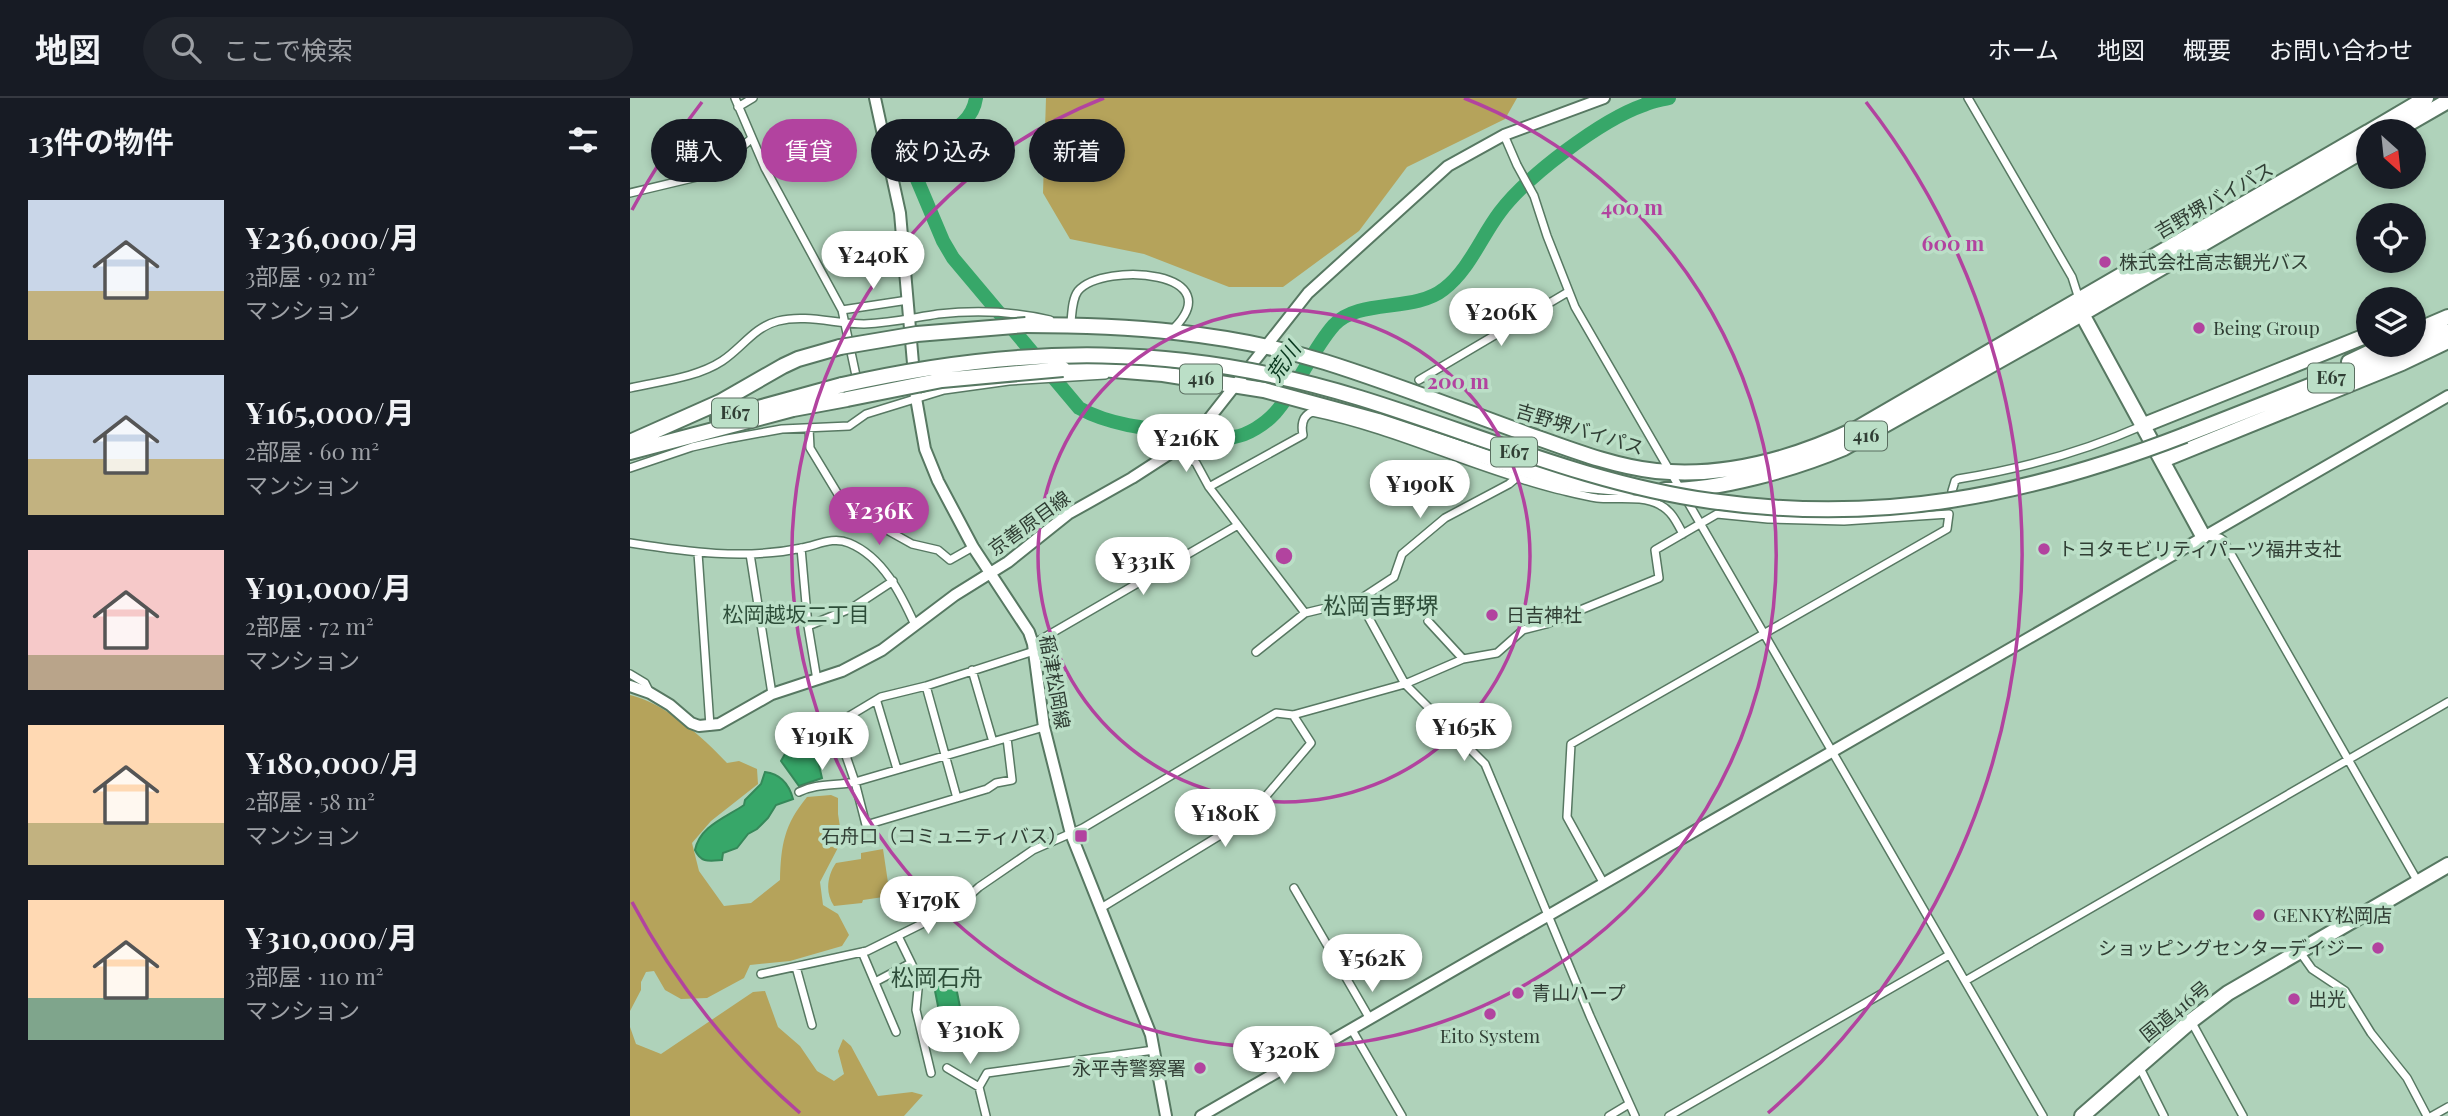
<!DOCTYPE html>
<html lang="ja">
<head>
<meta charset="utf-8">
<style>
	:root { --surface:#171b24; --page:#20242c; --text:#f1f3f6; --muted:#9ea1a6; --line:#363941; --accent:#b2439f }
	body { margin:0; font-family:"Playfair Display","Noto Sans JP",serif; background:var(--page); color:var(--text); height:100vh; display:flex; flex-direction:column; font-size:26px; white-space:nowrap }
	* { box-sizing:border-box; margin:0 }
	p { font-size:23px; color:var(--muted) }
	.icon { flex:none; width:38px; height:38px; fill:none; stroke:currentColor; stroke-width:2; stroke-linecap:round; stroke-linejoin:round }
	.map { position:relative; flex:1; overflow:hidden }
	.side { display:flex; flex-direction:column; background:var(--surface); width:630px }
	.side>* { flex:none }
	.top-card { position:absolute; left:21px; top:21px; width:665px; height:63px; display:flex; gap:14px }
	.needle { width:46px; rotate:153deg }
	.tools { position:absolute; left:1726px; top:21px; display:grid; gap:14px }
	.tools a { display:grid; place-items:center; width:70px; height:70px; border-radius:50%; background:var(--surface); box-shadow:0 4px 10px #0003; font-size:35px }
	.price { position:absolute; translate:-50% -60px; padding:0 16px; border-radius:24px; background:#fff; color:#222; font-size:23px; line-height:46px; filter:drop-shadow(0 2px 4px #0008) }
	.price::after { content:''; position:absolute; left:50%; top:42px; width:21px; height:16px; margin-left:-10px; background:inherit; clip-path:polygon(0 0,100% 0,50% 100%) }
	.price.on { background:var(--accent); color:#fff }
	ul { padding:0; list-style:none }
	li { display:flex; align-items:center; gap:21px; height:175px; padding:0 28px }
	li span { display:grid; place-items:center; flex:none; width:196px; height:140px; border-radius:0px; color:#555 }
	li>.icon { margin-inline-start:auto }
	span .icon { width:84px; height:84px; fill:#fffc; stroke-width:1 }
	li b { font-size:30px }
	h2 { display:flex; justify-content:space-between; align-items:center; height:84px; padding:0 28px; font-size:30px }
	.tag { padding:0 24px; border-radius:32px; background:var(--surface); box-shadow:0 4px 10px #0003; font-size:24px; line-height:63px }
	.tag.on { background:var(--accent); color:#fff }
	header { display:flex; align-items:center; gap:42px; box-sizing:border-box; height:98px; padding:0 35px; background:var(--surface); border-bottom:2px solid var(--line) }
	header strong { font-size:33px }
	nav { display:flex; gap:38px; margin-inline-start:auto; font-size:24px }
	.search { width:490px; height:63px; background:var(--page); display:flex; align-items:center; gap:18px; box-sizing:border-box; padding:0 24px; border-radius:38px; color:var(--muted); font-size:26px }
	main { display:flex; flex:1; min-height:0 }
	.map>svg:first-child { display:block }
	.green { fill:#b5a35b }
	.water { fill:#37a769; stroke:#358859; stroke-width:2 }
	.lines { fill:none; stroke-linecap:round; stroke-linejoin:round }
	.river { stroke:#37a769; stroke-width:14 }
	.street-tunnel { stroke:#96b49f; stroke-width:7; stroke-dasharray:7 3.5; stroke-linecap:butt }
	.street-casing { stroke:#577862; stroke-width:10 }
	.secondary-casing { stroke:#577862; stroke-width:14 }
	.highway-casing { stroke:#577862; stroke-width:18 }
	.street { stroke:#fff; stroke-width:7 }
	.secondary { stroke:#fff; stroke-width:10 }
	.highway { stroke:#fff; stroke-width:14 }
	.highway-bridge-casing { stroke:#577862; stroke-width:18; stroke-linecap:butt }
	.highway-bridge { stroke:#fff; stroke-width:14 }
	.ring { fill:none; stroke:#b2439f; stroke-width:3.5 }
	.poi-dot { fill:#b2439f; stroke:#bbdfc7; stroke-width:2.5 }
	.labels { text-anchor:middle; stroke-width:7; stroke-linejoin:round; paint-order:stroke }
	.shield { fill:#bbdfc7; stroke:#5a6e60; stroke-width:2 }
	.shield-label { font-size:18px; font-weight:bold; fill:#303e34 }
	.street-label { font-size:19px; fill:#303e34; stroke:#bbdfc7 }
	.poi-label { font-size:19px; fill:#303e34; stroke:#bbdfc7; text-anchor:start }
	.water-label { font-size:21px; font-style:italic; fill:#08371e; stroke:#bbdfc7 }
	.neighbourhood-label { font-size:21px; fill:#2d4d39; stroke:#bbdfc7 }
	.quarter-label { font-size:23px; fill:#2d4d39; stroke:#bbdfc7 }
	.centre { fill:#b2439f; stroke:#bbdfc7; stroke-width:3.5 }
	.ring-label { font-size:21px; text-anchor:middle; font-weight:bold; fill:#b2439f; stroke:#bbdfc7; stroke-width:7; stroke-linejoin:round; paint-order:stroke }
</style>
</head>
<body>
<header>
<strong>地図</strong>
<div class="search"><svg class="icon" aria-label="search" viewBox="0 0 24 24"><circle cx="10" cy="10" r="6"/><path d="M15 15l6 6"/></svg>ここで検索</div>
<nav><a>ホーム</a><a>地図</a><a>概要</a><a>お問い合わせ</a></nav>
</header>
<main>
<section class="side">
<h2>13件の物件<svg class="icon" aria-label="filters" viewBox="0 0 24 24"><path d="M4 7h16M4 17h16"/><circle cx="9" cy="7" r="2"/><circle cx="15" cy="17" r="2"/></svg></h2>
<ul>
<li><span style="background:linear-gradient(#c9d6e8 65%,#c2b280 0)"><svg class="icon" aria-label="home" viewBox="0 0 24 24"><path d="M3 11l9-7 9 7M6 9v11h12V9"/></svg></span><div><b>¥236,000/月</b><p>3部屋 · 92 m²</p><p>マンション</p></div></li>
<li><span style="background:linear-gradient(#c9d6e8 60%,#c2b280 0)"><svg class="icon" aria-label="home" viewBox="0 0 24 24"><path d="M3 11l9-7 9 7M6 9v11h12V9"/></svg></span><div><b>¥165,000/月</b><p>2部屋 · 60 m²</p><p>マンション</p></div></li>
<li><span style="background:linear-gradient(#f6c9c9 75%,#b9a48a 0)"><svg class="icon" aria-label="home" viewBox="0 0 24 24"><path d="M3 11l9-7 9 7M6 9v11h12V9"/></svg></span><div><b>¥191,000/月</b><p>2部屋 · 72 m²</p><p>マンション</p></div></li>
<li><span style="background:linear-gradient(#ffd9b3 70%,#c2b280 0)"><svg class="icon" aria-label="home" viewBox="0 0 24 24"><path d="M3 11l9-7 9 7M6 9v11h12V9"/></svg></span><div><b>¥180,000/月</b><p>2部屋 · 58 m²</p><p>マンション</p></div></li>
<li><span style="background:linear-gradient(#ffd9b3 70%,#7fa58c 0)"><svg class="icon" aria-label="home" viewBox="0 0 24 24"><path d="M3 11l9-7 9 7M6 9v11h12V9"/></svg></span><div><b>¥310,000/月</b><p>3部屋 · 110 m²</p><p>マンション</p></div></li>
</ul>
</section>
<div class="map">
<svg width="1818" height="1018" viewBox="0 0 1818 1018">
	<rect width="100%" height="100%" fill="#afd2ba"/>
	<path class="green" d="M416 0H887L875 21 777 69 729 133 653 189H599L514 156 440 141 413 95Z
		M0 597C33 604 74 640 97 665L109 663 127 671 128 686 81 723 62 745 69 773 94 808 121 805 150 782C151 747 154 727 177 699L201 697 208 700V716L212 742 190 784 193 807 208 816 219 837 212 848 160 863 120 867 114 880 77 900 51 901 35 892 24 873 16 874 11 884V892L0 913Z
		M253 751 260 798 233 802 232 805 204 808C195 795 197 778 206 765L231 761V755Z
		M135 893 148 929 170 948 187 973 204 983 214 976 208 953 213 941 221 948 248 998 282 994 293 997 274 1018H0V929L6 946 31 956 123 894Z"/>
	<path class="water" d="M172 644 188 663 192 680 169 688 151 663 160 647Z
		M135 674C151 676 159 686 163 701L146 707 138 720 127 731 118 736 107 750 93 755 92 762C79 763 71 765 65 752 70 728 95 720 114 707L115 702 131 686Z
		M324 879 331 914 310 918 303 883Z"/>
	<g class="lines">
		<path class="river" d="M346 0C340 41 285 38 283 72L313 143 323 160 449 310C485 330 527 331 567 335 578 337 593 341 604 339 618 337 635 326 645 315 668 289 681 253 704 227 729 200 784 215 814 191 839 172 851 139 870 114 897 78 971 22 1014 7 1022 3 1031 2 1039 0"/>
		<path class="street-tunnel" d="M774 334 789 282"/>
		<defs>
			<path id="street" d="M105 0 135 70 212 212 228 287
				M1338 0 1442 179 1449 201
				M108 9 123 0
				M874 37 887 67 904 98 917 138 945 209 1413 1018
				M0 95 67 79 92 66 121 41
				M212 212 278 202
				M441 224C442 215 442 201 448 193 474 163 605 173 541 233
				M789 282 938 194
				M0 290C30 283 66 280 92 263 112 250 124 229 148 223 176 216 206 226 234 226 262 225 282 220 308 216 347 212 383 213 420 222
				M179 330 180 350 220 416 239 422 282 446 308 452 320 462 343 449
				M547 351 566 365 579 389 675 515
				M0 370 62 349 97 341 152 331 219 328 236 316 314 292 379 283 475 277
				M579 389 673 337C671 327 672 318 682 314 766 331 843 370 926 391 939 394 953 398 967 400 987 402 1012 397 1030 407 1042 413 1047 425 1053 436
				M1322 393 1325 383 1328 381C1391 371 1455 353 1514 327
				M1576 438 1590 440 1593 442 1788 784
				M0 445C57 454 115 462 172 450 188 447 203 438 219 445 253 459 271 496 285 527
				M171 450 178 528 187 582
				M68 455 80 628
				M120 456 142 596
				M729 502 775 586 855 666 960 918 1005 1018
				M798 523 833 561
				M178 528 222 510 263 483
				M403 546 608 427
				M626 554 675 515 729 502 764 479 772 456 815 420 879 386 885 381
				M342 572 363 644
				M0 576 15 585 20 595
				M296 588 327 700
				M247 604 267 671
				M377 640 382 682 366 685 357 691 236 727 225 684 206 629 211 623 251 599 296 588 404 553
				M169 694C186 685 206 688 225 684L414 629
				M664 790 740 921
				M471 810 602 730 631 704 681 645 663 617
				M268 838 289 881 286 912 301 975
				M232 854 266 934
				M1670 854 1682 871 1715 893 1741 935 1777 980 1797 1018
				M166 869 182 927
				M131 876 237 853 328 808 349 789 403 752 453 730 646 615 663 617 775 586 833 561 867 555 893 532 916 526 1029 480 1025 452 1087 416 1138 421 1214 423 1319 416 1317 431 941 646 937 719 974 786
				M1335 883 1818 604
				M245 884 281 865
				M1561 923 1613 1018
				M722 932 772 1018
				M1509 968 1534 1018
				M317 970 349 989
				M356 1018 349 989 357 975 524 952
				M979 1018 999 1006
				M1039 1018 1319 857
				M1802 1018 1818 1009"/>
			<path id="secondary" d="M245 0 270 115 286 300 295 351 308 383 343 449 399 534 403 546 414 629 441 736 521 937 536 1018
				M0 588 20 595 40 607 61 625 69 628 89 626 142 596 212 573 252 552 325 497 378 464 438 416 502 380 553 347 574 327 678 195 818 68 874 37 974 0
				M571 1018 1818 298"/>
			<path id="highway" d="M1740 33 1796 0
				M1766 33 1818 3
				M1450 208 1452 216 1573 438
				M396 227C497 227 598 234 695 264 762 285 828 311 894 335 937 350 981 368 1026 373 1095 380 1165 360 1226 331L1738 34
				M1783 234 1818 219
				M1719 264 1755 247
				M433 271 458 270 533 276 634 292 748 323 920 380 947 386 1000 391
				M88 321 212 287
				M1514 327 1738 237
				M1555 337 1817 234
				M0 344 90 304 153 268 168 261 210 249
				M0 354 163 311 217 301
				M1533 362 1772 265 1818 243
				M1034 392C1088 393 1164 371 1214 350L1452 216 1738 50
				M1452 1018 1561 923 1598 895 1818 767"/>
		</defs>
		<use href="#street" class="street-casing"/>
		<use href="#secondary" class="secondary-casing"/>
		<use href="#highway" class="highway-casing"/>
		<use href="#street" class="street"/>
		<use href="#secondary" class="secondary"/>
		<use href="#highway" class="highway"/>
		<defs>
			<path id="highway-bridge" d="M210 249 287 236 396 227
				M212 287C394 246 551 245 730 300 847 336 959 386 1081 403 1250 427 1397 398 1555 337
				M217 301 312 282 433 271"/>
		</defs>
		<use href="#highway-bridge" class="highway-bridge-casing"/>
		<use href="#highway-bridge" class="highway-bridge"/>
	</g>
	<g class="ring">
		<circle cx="654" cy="458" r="246"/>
		<path d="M834 0A492 492 0 1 1 474 0"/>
		<path d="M170 1015A738 738 0 0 1 2 804M2 112A738 738 0 0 1 72 4M1236 4A738 738 0 0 1 1138 1015"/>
	</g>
	<g class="poi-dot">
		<circle cx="1475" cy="164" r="7"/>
		<circle cx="1569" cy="230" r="7"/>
		<circle cx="1414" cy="451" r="7"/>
		<circle cx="862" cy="517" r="7"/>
		<rect x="444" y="731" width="14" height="14" rx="3.5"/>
		<circle cx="1629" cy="817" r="7"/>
		<circle cx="1748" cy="850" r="7"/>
		<circle cx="888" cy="895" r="7"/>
		<circle cx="1664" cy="901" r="7"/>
		<circle cx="860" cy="916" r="7"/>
		<circle cx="570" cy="970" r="7"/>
	</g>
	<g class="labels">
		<g class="shield">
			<rect x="1678" y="265.5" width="46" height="29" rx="5"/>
			<rect x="550" y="266.5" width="42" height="29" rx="5"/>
			<rect x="82" y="300.5" width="46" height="29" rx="5"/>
			<rect x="1215" y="323.5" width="42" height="29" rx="5"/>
			<rect x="861" y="339.5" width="46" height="29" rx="5"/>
		</g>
		<g class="shield-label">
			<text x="1701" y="286">E67</text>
			<text x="571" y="287">416</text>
			<text x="105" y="321">E67</text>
			<text x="1236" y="344">416</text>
			<text x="884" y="360">E67</text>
		</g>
		<g class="street-label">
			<text transform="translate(1584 102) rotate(-30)" y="7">吉野堺バイパス</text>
			<text transform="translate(950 331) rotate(17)" y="7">吉野堺バイパス</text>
			<text transform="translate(399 425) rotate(-36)" y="7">京善原目線</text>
			<text transform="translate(425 584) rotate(80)" y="7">稲津松岡線</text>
			<text transform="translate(1545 913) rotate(-39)" y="7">国道416号</text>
		</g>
		<g class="poi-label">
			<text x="1489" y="171">株式会社高志観光バス</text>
			<text x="1583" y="237">Being Group</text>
			<text x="1428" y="458">トヨタモビリティパーツ福井支社</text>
			<text x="876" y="524">日吉神社</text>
			<text x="437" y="745" text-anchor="end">石舟口（コミュニティバス）</text>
			<text x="1643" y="824">GENKY松岡店</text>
			<text x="1734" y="857" text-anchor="end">ショッピングセンターデイジー</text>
			<text x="902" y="902">青山ハープ</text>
			<text x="1678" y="908">出光</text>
			<text x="860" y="945" text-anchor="middle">Eito System</text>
			<text x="556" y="977" text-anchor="end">永平寺警察署</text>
		</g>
		<g class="water-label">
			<text transform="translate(654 264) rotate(-56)" y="7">荒川</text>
		</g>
		<g class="neighbourhood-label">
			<text x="166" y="524">松岡越坂二丁目</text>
		</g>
		<g class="quarter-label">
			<text x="751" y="516">松岡吉野堺</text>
			<text x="307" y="888">松岡石舟</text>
		</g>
	</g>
	<circle cx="654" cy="458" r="10" class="centre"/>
	<g class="ring-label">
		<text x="1002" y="117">400 m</text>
		<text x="1323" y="153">600 m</text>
		<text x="828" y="291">200 m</text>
	</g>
</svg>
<div class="tools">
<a><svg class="needle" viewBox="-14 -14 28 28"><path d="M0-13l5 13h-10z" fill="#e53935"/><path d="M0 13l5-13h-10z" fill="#9ea1a6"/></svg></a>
<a><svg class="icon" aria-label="locate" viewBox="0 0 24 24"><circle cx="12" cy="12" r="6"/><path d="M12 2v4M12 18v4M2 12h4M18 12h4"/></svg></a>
<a><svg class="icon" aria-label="layers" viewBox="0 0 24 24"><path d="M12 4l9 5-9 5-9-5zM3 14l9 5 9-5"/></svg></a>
</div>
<b class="price" style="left:243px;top:193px">¥240K</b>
<b class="price" style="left:871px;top:250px">¥206K</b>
<b class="price" style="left:556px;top:376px">¥216K</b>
<b class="price" style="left:790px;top:422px">¥190K</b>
<b class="price on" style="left:249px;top:449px">¥236K</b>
<b class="price" style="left:513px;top:499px">¥331K</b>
<b class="price" style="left:834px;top:665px">¥165K</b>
<b class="price" style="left:192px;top:674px">¥191K</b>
<b class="price" style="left:595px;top:751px">¥180K</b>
<b class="price" style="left:298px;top:838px">¥179K</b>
<b class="price" style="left:742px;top:896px">¥562K</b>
<b class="price" style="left:340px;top:968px">¥310K</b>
<b class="price" style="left:654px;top:988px">¥320K</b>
<div class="top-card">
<a class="tag">購入</a>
<a class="tag on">賃貸</a>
<a class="tag">絞り込み</a>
<a class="tag">新着</a>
</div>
</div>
</main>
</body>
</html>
